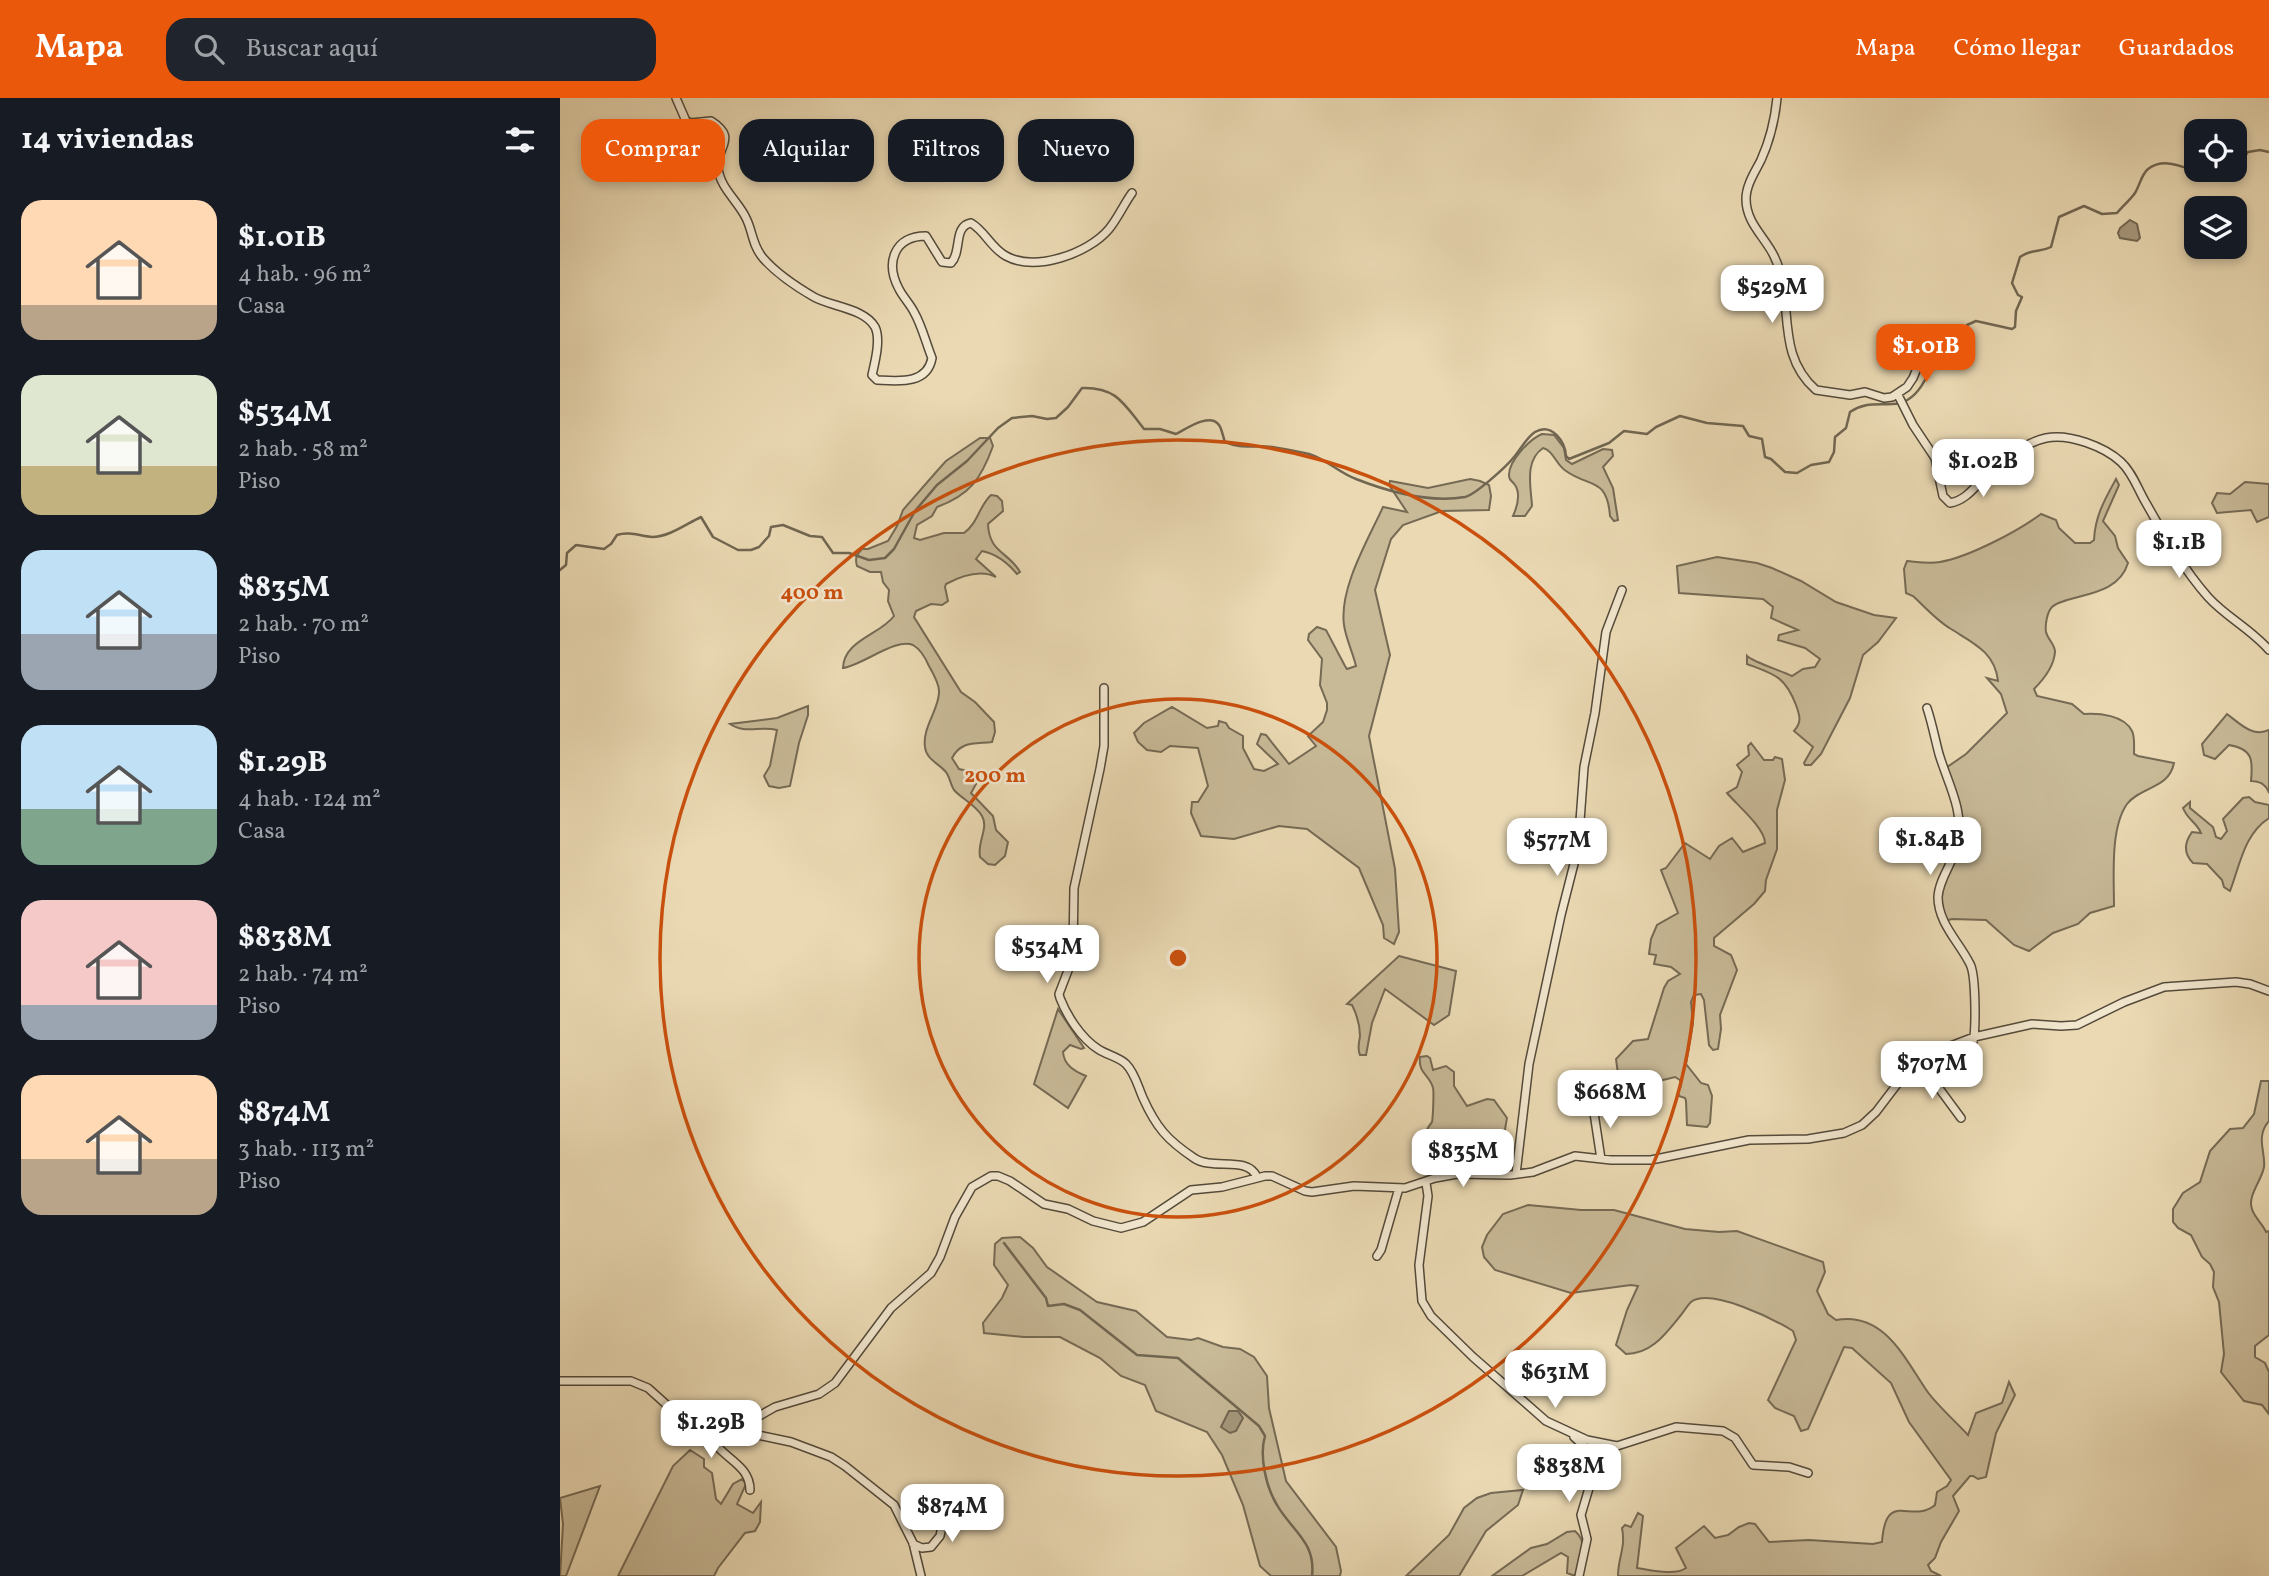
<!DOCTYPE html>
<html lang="es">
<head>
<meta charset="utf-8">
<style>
	:root { --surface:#171b24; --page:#20242c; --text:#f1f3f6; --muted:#9ea1a6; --accent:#ea580c }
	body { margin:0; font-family:Vollkorn,serif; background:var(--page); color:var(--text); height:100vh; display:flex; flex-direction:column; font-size:26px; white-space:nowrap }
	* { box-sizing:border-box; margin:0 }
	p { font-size:23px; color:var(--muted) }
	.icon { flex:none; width:38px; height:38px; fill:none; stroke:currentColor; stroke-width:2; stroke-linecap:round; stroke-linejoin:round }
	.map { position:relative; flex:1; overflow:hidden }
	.details { display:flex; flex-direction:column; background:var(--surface); width:560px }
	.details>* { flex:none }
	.banner { position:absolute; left:21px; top:21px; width:665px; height:63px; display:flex; gap:14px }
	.fabs { position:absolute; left:1624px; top:21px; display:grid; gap:14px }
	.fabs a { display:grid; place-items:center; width:63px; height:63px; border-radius:14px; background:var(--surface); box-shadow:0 4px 10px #0003; font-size:35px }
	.price { position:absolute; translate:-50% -60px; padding:0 16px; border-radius:14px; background:#fff; color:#222; font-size:23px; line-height:46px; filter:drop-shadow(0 2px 4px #0008) }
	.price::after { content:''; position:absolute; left:50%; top:42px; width:21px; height:16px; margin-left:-10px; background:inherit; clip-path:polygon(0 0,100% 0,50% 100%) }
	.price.current { background:var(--accent); color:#fff }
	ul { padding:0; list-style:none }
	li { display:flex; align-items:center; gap:21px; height:175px; padding:0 21px }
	li span { display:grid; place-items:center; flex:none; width:196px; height:140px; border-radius:21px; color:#555 }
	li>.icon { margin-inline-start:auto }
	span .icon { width:84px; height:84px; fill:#fffc; stroke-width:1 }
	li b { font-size:30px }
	h2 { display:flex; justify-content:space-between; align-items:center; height:84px; padding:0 21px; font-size:30px }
	.tag { padding:0 24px; border-radius:21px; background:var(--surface); box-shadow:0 4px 10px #0003; font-size:24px; line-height:63px }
	.tag.current { background:var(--accent); color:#fff }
	header { display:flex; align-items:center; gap:42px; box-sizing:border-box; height:98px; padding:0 35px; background:var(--accent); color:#fff }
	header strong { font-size:33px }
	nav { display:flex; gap:38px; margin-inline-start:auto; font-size:24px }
	.search { width:490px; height:63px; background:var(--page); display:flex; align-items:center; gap:18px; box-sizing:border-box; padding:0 24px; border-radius:21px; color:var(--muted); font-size:26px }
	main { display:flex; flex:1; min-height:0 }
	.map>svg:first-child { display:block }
	.green { fill:#c8b997; stroke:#756a54; stroke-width:2 }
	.water { fill:#a6987c; stroke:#716651; stroke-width:2 }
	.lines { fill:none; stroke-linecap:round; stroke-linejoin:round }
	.stream { stroke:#716651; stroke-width:2.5 }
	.street-casing { stroke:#544a3a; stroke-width:10 }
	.street { stroke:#f1e6ce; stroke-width:7 }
	.ring { fill:none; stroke:#ca500d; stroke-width:3.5 }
	.centre { fill:#ca500d; stroke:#f1e6ce; stroke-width:3.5 }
	.ring-label { font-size:21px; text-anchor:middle; font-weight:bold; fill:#ca500d; stroke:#f1e6ce; stroke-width:5; stroke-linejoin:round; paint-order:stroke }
</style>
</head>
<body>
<header>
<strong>Mapa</strong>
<div class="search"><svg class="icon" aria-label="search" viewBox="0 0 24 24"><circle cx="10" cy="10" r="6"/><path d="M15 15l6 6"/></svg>Buscar aquí</div>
<nav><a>Mapa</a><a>Cómo llegar</a><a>Guardados</a></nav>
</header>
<main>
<section class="details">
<h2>14 viviendas<svg class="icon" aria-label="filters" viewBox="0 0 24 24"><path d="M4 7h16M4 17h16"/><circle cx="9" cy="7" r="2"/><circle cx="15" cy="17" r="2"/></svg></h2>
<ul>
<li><span style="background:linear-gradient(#ffd9b3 75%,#b9a48a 0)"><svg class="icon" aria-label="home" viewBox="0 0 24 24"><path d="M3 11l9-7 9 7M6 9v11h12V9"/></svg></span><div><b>$1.01B</b><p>4 hab. · 96 m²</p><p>Casa</p></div></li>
<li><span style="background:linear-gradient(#dfe7d0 65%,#c2b280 0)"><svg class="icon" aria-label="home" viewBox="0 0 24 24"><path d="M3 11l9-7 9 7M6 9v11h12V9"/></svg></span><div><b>$534M</b><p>2 hab. · 58 m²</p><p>Piso</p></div></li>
<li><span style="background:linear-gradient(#bfe0f5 60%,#9aa5b1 0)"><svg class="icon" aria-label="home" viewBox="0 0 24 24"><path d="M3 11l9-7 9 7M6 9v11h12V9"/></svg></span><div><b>$835M</b><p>2 hab. · 70 m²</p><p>Piso</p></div></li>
<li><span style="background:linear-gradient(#bfe0f5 60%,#7fa58c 0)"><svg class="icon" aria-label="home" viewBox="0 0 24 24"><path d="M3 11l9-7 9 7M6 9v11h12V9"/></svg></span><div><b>$1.29B</b><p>4 hab. · 124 m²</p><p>Casa</p></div></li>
<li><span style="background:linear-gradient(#f6c9c9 75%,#9aa5b1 0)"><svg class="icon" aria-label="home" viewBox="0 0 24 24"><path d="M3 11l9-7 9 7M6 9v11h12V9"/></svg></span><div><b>$838M</b><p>2 hab. · 74 m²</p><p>Piso</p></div></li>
<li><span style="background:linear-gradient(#ffd9b3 60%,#b9a48a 0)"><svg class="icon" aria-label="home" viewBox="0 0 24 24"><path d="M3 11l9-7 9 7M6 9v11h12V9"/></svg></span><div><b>$874M</b><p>3 hab. · 113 m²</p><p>Piso</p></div></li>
</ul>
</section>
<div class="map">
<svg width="1709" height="1478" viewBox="0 0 1709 1478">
	<rect width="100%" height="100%" fill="#ead9b3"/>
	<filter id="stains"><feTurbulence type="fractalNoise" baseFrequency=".00286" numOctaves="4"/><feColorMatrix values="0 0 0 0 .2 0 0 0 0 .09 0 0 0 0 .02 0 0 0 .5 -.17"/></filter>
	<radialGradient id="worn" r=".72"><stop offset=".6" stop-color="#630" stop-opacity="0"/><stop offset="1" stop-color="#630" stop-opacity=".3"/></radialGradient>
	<path class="green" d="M982 336 994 337 1004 350 1006 362 1012 366 1043 351 1052 352 1053 358 1043 369 1053 390 1058 422 1054 423 1050 418C1047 379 1030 390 1006 373 996 367 994 353 983 350 964 363 971 389 972 408L965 418H953C957 409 961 396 955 387 951 381 950 384 949 378 948 363 970 341 982 336Z
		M420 340H430L433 348C421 381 410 397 377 409L372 418 357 427 354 440 360 442 384 435H404C418 425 419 408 431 397L437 398 442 403 443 413 428 426C429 455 449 454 460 474L457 476C447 464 437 456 422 453L416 461 436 479C420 471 401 478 386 486L385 489 388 503 382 507 371 506 356 513 354 519 401 594 415 604 434 624 435 634 432 644C414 646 401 643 392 660L399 671 408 673 416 680V686L411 695 433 718 436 732 448 744 445 758 435 767 428 766 420 759C417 744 429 730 422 718 416 707 402 701 394 692 390 686 390 678 385 673 378 665 366 661 365 649 362 629 380 610 379 593 379 585 373 575 369 568 366 561 360 551 353 547 337 539 301 568 283 570 284 542 320 537 334 518L328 503 329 492 323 484 321 474H310L297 468C295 461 296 457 302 451H308L328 443 337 428 343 412 377 373 386 363Z
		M910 381 920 383 929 387 931 398 929 412 882 413 843 427 831 441 815 492 830 557 809 638 835 771 839 834 834 846 824 840 823 827 799 770 747 731 719 728 674 741 641 738 631 715 632 704H638L648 688 638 650 610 648 601 654 587 652 578 644 574 635 584 625 612 609 647 630 658 628 659 623 666 625 669 630 683 638V650L694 671 704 673 718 666 697 646 701 636 706 637 729 666 756 648 748 638 763 624 767 612V605L760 587 762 561 748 542 749 536 757 529 766 532 785 568 787 571 796 568C793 555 786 541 784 527 779 490 808 442 823 409L847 414 829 387 830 383 868 390Z
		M1556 381 1559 387 1543 423 1555 438 1558 450 1568 465C1560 492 1531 495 1507 502 1502 504 1496 505 1492 509 1487 514 1485 527 1486 534 1488 542 1495 546 1495 554 1494 568 1484 581 1474 591L1477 598 1512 606 1524 616C1539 615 1564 617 1572 633 1575 639 1574 648 1574 656L1578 658 1614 665C1609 691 1581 688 1567 706 1550 730 1554 779 1554 808L1530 815 1518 826 1493 835 1469 853 1454 847 1426 822 1392 821 1384 823 1375 799 1396 745 1397 712 1383 672 1406 656 1447 615 1441 596 1427 580 1438 583C1435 554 1413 545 1391 531 1377 523 1365 509 1353 498L1346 495 1344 471 1347 463C1358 464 1369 466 1380 464 1409 459 1458 433 1481 416L1496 422 1499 430 1515 445H1530L1534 442C1535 418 1545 401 1556 381Z
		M1685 384 1709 386V419L1697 424 1691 412 1657 415 1652 405 1657 395 1670 396Z
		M1157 459 1197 465 1212 470 1241 483 1276 504 1314 517 1336 520 1318 544 1303 557 1290 600 1261 656 1251 667H1245L1244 665 1253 649 1234 633C1242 624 1240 618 1236 607 1225 578 1214 576 1187 566V558C1193 564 1222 573 1232 578L1243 571 1255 569 1260 561 1245 550 1218 542 1219 537 1238 532 1211 520 1213 509 1203 501 1119 495 1117 468Z
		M248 608V617L239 645 230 688 219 690 209 688 204 678 210 668 217 632C200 628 184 636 170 626L217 620Z
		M1667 616C1679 625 1693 640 1709 632V695C1706 686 1700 683 1691 683 1693 662 1693 651 1669 647L1655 661 1644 657 1642 646Z
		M1191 645 1204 662H1213L1215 659 1222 661 1225 682 1217 712V751L1206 782 1205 793 1194 806 1154 840V848L1171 857 1177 872 1160 917 1161 931 1158 951 1153 952 1149 947 1144 902 1141 896 1134 897 1131 904 1133 925 1126 966 1141 985 1148 987 1152 998 1150 1025 1147 1029 1127 1027 1126 1003 1125 1000 1119 998 1118 994 1121 988 1120 982 1115 979 1091 985 1088 984 1086 975 1079 974 1058 976 1056 961 1073 943 1088 941 1104 890 1108 883 1120 876 1111 869 1094 866 1096 857 1089 856 1091 841 1097 827 1118 815 1101 772 1106 770 1125 745 1150 761 1159 748 1172 740 1183 754 1205 745C1205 730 1177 707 1167 695L1177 689 1182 674 1177 667 1189 657 1188 648Z
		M1689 699 1695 704 1709 707V720C1684 736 1680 767 1670 793L1664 789 1662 782 1647 766 1633 765C1623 755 1624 745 1632 734L1641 735C1637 725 1627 721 1623 710L1630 704V710L1653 729 1656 739 1661 741 1667 733 1663 721 1683 700Z
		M839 858 896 873 889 917 874 927 825 891 812 925 806 957H800C797 950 799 946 800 938 800 927 797 917 792 907L787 906Z
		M498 911 524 950 521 951 510 947 503 954C504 967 514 973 526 978L508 1010 474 986Z
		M867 958 870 960 873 972 886 968 894 974V988L907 1008 927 1001 934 1002 947 1020 943 1043H927L948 1045 946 1060 919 1058 920 1042 918 1047H903V1056H895L894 1061H883L878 1068 866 1067C860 1053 862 1036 872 1024 873 1019 874 994 873 990 870 977 858 976 860 959Z
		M1701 983H1709V1023C1695 1039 1706 1055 1704 1069 1702 1082 1687 1098 1692 1111 1694 1119 1703 1126 1706 1134L1709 1133V1237L1695 1248V1259L1705 1265 1709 1274V1316L1702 1307 1684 1303 1661 1274 1664 1256 1659 1204 1653 1189 1654 1174 1650 1166 1642 1159 1631 1137 1618 1130 1613 1124V1111L1623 1095 1640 1084 1650 1053 1670 1031 1683 1030 1694 1016Z
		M968 1107 1021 1112H1054L1125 1131 1159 1134 1177 1133 1263 1164 1265 1174 1257 1193 1268 1216 1276 1222C1324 1213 1345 1261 1367 1293 1376 1306 1397 1325 1408 1337L1416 1315 1442 1305 1449 1284 1455 1297 1436 1335 1426 1379 1418 1381 1413 1378H1410L1393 1398 1399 1413 1381 1444 1375 1460 1368 1467 1371 1473 1381 1478H1058C1058 1459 1066 1450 1062 1430L1065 1427 1071 1429 1078 1415 1083 1418 1077 1470C1091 1472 1115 1478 1126 1470L1116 1450 1144 1428 1155 1440 1168 1437 1179 1429 1189 1425 1195 1426 1209 1444 1249 1442 1313 1446 1322 1444C1326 1390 1351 1427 1375 1407L1377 1394 1387 1388 1391 1382 1349 1324 1331 1285 1292 1250 1284 1249 1248 1331 1241 1333 1234 1318 1215 1310 1208 1302 1236 1242 1233 1233C1215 1222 1151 1189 1131 1204 1128 1207 1124 1213 1121 1217 1106 1235 1092 1256 1066 1256L1056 1247 1067 1212 1078 1188 1071 1187 1011 1195 935 1172 924 1159 922 1149 927 1137 943 1116Z
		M460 1139 473 1150 487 1169 537 1204 576 1213 607 1239 631 1242 638 1240 663 1249 680 1251 694 1259 707 1278 709 1310 726 1383 776 1449 781 1473 780 1478H711L700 1468 683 1407 662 1357 647 1334 596 1313 585 1287 561 1278 540 1260 500 1239H464L424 1235 423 1225 442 1200 448 1187 434 1167 435 1146 442 1140Z
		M130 1352 144 1361V1369L152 1375 156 1401 161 1406 173 1386 182 1381 186 1386 177 1406 193 1415 201 1404 200 1424 195 1433 185 1435 158 1470 154 1478H58L113 1368Z
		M40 1388 6 1478H0L3 1426 0 1400Z
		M963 1392 958 1407 926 1433 899 1478H846L889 1437 904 1410 917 1400 931 1395Z
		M1015 1433C1030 1446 1020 1462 1015 1478L1007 1475 1008 1459 1001 1455 962 1478H932L971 1450 987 1446 1007 1434Z"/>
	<path class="water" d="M1570 122 1577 126 1580 140 1577 143 1560 140 1558 135 1560 130Z
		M669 1313H678L683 1320 676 1333 670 1335 661 1329Z"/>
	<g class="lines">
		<path class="stream" d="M1675 70 1688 54 1700 52 1709 54
			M0 472 6 467 7 455 16 447 44 451 51 446 57 437C69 433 80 438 92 439 109 439 126 426 141 419L153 439 178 452H191L199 449 209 438 211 429 223 427 250 438 262 439 273 455H289L309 462 325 460 334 451 355 413 377 387 407 363 438 330 452 320 472 318 487 321 496 320 508 309 522 290C557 289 564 306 584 331H600L616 336C626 331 650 314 659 327 662 331 663 339 665 344 679 351 696 347 712 349 724 351 737 353 749 356 768 362 779 375 796 381 829 394 869 405 905 399 915 397 947 368 954 359 961 351 966 340 975 334 992 324 1005 344 1006 358L1009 361 1049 345 1064 333 1087 336 1096 329 1120 318 1147 325 1183 328 1189 338 1202 341 1205 359 1211 361 1225 374 1237 375 1251 367 1269 364 1274 354 1275 339 1286 330 1290 314C1305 304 1316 307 1332 306 1360 306 1370 272 1378 250L1412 240V236L1405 231 1407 227 1416 223 1452 231 1455 229 1456 213 1462 199 1458 197 1452 185 1460 159C1473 150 1479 155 1491 149L1499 119 1524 108 1542 116 1557 115C1563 108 1570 102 1575 95 1580 87 1581 77 1588 71 1614 52 1641 88 1671 72
			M444 1145 486 1200 488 1208 504 1206 520 1212 577 1257 618 1260 699 1328 705 1338C699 1358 706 1389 717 1407 732 1433 756 1444 752 1478"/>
		<defs>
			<path id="street" d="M116 0 126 23 131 25 151 23C178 40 157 48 158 69 159 89 178 103 186 120 193 134 192 147 203 160 217 176 235 188 254 199 272 209 304 210 315 229 321 241 315 264 312 277L317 282C338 283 367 287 372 260 366 245 362 228 354 214 350 206 343 199 339 191 325 165 334 138 366 138L382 164 391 165C402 154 393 128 411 125 425 133 431 150 446 158 475 174 528 156 549 131 558 120 564 106 572 95
				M1217 0C1215 21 1210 42 1201 62 1195 74 1186 87 1186 101 1186 125 1205 139 1214 158 1236 202 1213 254 1256 292L1290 297 1305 294 1324 300 1332 299 1347 289 1353 280 1363 256
				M1338 297 1353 327 1375 360 1383 398 1390 405C1407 402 1415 388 1427 377 1442 363 1466 344 1486 340 1509 335 1545 349 1561 364 1573 375 1578 392 1586 405 1604 437 1624 472 1648 499 1666 519 1691 531 1709 552
				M544 590V648L540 671 514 790 513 852 509 870 499 896 500 900C507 918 521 940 538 951 547 957 559 959 566 966 575 975 578 989 583 1000 596 1029 607 1042 634 1060 653 1073 687 1057 697 1079
				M1367 610C1372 625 1375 641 1379 656 1388 686 1404 712 1398 744 1395 762 1379 780 1378 799 1378 825 1399 844 1410 866 1416 877 1416 932 1413 944L1391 962
				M1364 970 1401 1020
				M1035 1005 1034 1015 1041 1061
				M956 1076 969 966 1001 817 1018 750 1024 669 1035 615 1046 534 1062 492
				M866 1085 868 1098 859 1167 862 1203 871 1218 913 1259 986 1323 1027 1342 1057 1348 1116 1329 1163 1333 1175 1340 1193 1367 1229 1369 1248 1375
				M817 1158 821 1152 839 1090
				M0 1283H71L88 1290 118 1317 134 1324 183 1330 193 1336 231 1344 271 1359 285 1368 334 1407 353 1445 361 1478
				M161 1328 157 1348C170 1363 190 1370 190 1392
				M183 1330 185 1326 215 1309 259 1296 275 1285 331 1210 371 1175 380 1159 395 1119 412 1089 431 1078H438L450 1083 484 1106 508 1111 533 1123 561 1130 583 1124 631 1092 662 1089 705 1078H712L745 1093 752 1094 794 1088 845 1090 875 1080 897 1076 950 1077 973 1074 1015 1058 1051 1062H1091L1189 1042 1248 1041 1284 1035 1302 1027 1316 1014 1351 968 1375 954 1414 939 1472 926 1501 928 1517 927 1564 904 1604 889 1676 884 1690 886 1709 893
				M1014 1339 1025 1349 1030 1359 1032 1380 1021 1417 1027 1441 1019 1478
				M353 1446 362 1450 371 1449 380 1438 383 1424 368 1407"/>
		</defs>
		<use href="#street" class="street-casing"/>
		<use href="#street" class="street"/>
	</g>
	<g class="ring">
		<circle cx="618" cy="860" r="259"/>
		<circle cx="618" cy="860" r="518"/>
	</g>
	<circle cx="618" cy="860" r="10" class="centre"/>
	<g class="ring-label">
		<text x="252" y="501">400 m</text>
		<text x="435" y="684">200 m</text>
	</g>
	<rect width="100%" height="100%" filter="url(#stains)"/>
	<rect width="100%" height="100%" fill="url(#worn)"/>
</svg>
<div class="fabs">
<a><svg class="icon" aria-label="locate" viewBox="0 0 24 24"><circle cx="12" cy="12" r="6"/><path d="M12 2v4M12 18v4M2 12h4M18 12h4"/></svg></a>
<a><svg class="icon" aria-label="layers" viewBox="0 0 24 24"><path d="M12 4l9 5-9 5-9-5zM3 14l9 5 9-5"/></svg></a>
</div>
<b class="price" style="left:1212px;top:227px">$529M</b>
<b class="price current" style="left:1366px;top:286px">$1.01B</b>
<b class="price" style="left:1423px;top:401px">$1.02B</b>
<b class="price" style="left:1619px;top:482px">$1.1B</b>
<b class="price" style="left:1370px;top:779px">$1.84B</b>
<b class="price" style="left:997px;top:780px">$577M</b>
<b class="price" style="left:487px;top:887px">$534M</b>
<b class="price" style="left:1372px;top:1003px">$707M</b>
<b class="price" style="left:1050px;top:1032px">$668M</b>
<b class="price" style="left:903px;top:1091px">$835M</b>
<b class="price" style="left:995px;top:1312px">$631M</b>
<b class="price" style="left:151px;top:1362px">$1.29B</b>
<b class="price" style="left:1009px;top:1406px">$838M</b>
<b class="price" style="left:392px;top:1446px">$874M</b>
<div class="banner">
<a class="tag current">Comprar</a>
<a class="tag">Alquilar</a>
<a class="tag">Filtros</a>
<a class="tag">Nuevo</a>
</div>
</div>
</main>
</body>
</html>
